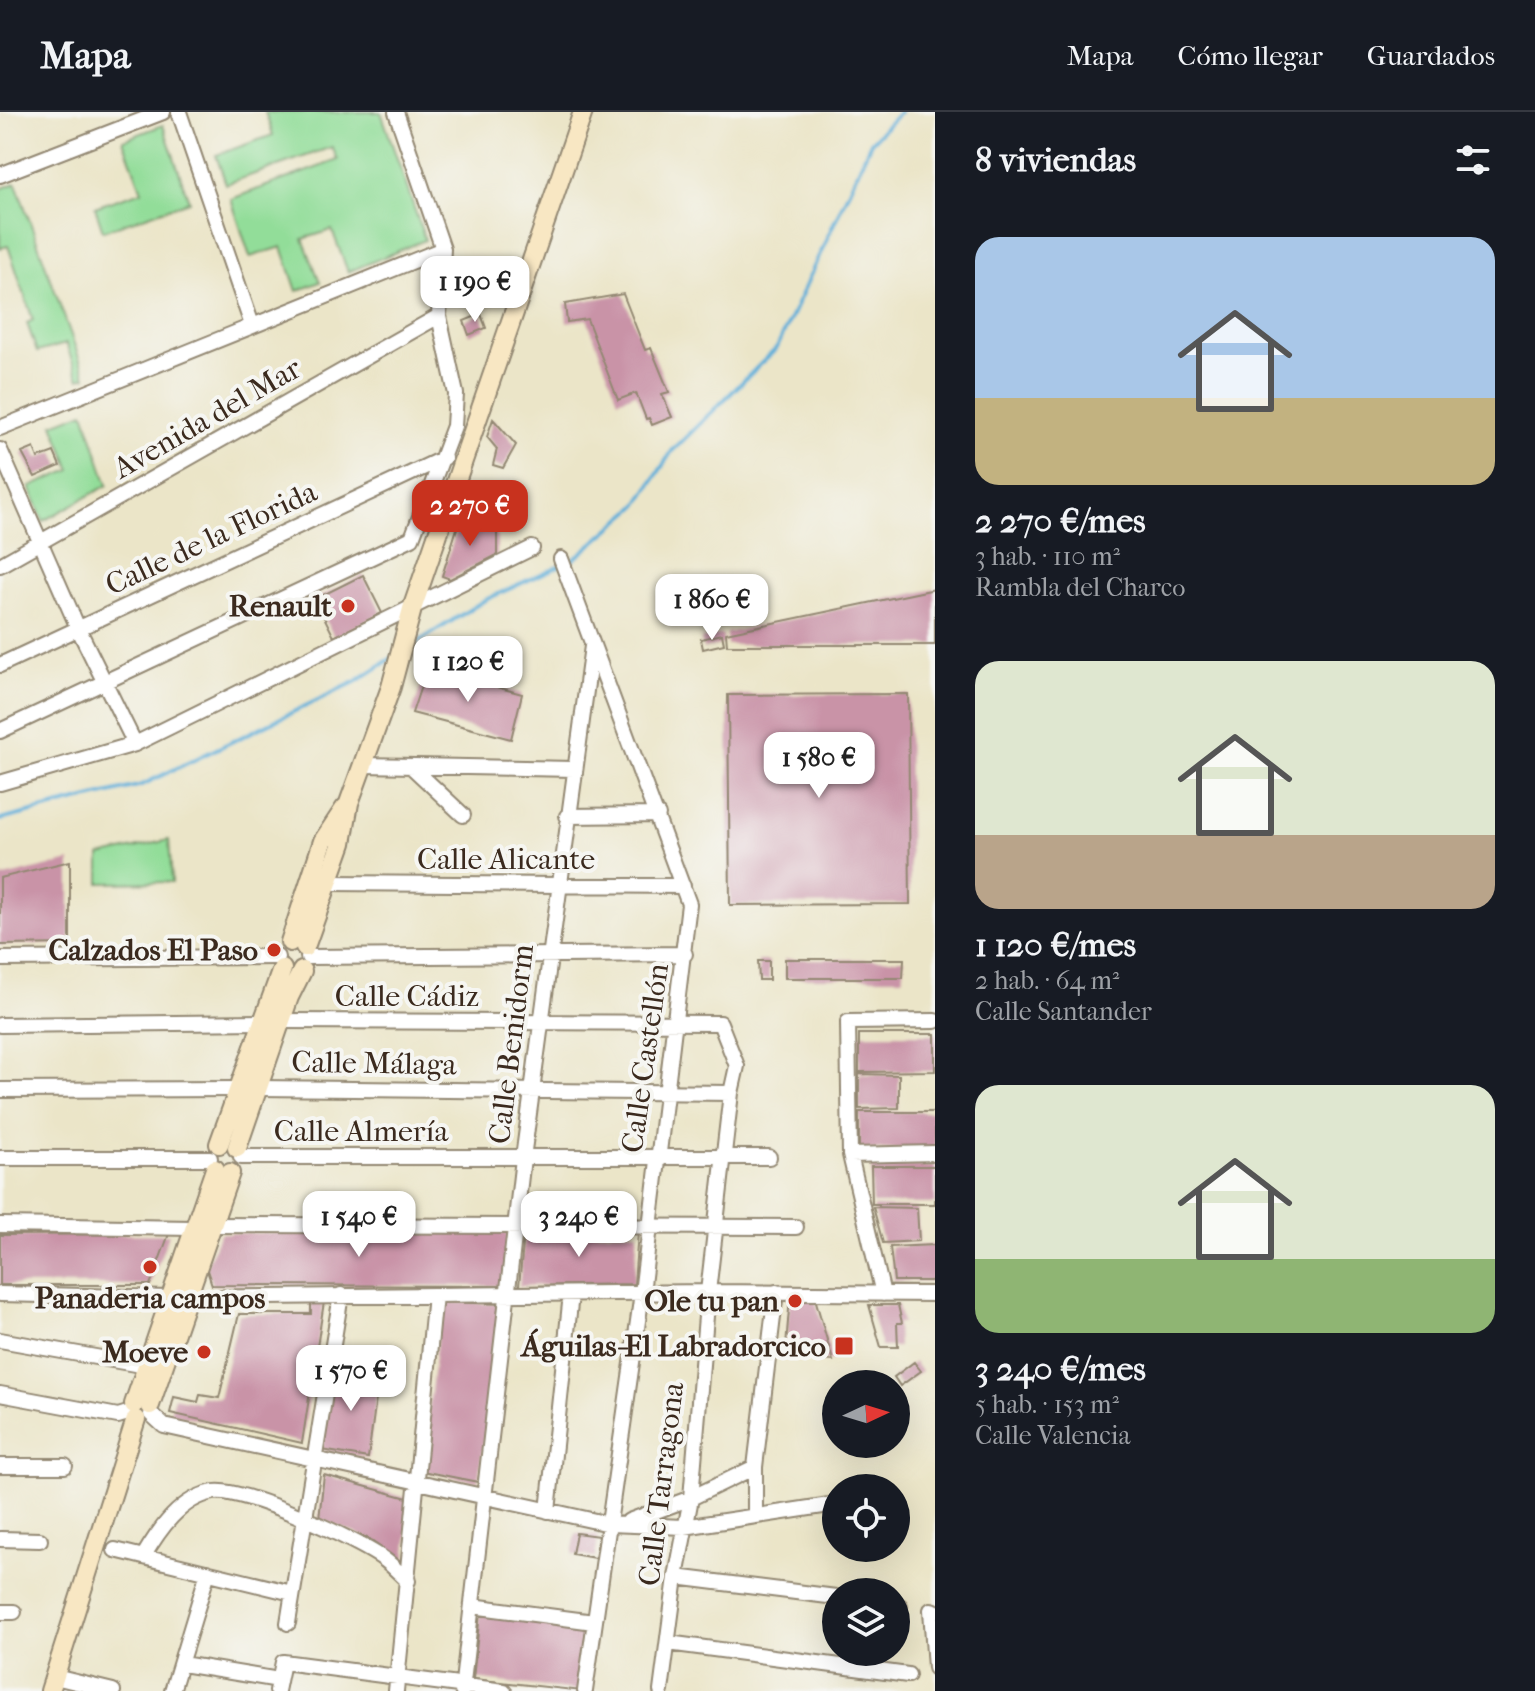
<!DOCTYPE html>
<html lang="es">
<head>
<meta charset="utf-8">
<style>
	:root { --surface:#171b24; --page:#20242c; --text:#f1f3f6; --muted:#9ea1a6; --line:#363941; --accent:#c8321e }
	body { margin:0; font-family:"IM FELL French Canon",serif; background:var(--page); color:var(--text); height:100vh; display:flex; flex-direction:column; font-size:30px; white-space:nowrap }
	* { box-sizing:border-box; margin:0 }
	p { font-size:26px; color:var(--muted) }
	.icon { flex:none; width:44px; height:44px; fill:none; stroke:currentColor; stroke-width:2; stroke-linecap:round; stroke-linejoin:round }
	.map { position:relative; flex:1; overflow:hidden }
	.sheet { display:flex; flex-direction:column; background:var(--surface); width:600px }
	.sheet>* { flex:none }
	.needle { width:52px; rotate:86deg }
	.tools { position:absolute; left:822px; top:1258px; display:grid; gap:16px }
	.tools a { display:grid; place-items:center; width:88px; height:88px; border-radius:50%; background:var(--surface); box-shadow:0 8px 32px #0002; font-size:40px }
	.price { position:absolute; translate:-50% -68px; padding:0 18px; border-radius:16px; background:#fff; color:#222; font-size:26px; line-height:52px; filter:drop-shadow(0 2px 4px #0008) }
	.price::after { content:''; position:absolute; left:50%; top:48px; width:24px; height:18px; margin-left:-12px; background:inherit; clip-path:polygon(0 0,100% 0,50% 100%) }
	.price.active { background:var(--accent); color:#fff }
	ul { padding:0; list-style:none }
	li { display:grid; align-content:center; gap:16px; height:424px; padding:0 40px }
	li span { display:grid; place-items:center; height:248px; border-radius:24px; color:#555 }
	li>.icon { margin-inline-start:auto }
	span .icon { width:144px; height:144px; fill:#fffc; stroke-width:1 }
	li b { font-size:34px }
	h2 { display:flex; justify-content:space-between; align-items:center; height:96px; padding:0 40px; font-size:34px }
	header { display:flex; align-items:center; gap:48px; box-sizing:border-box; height:112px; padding:0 40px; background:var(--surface); border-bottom:2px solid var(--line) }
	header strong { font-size:38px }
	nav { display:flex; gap:44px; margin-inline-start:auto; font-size:28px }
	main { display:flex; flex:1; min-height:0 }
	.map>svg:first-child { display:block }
	.green { fill:#92dd99; stroke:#66845c; stroke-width:2 }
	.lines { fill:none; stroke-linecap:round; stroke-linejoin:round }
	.stream { stroke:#5eafd9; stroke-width:4 }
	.building { fill:#c993a7 }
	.street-casing { stroke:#938873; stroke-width:18 }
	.secondary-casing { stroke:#938873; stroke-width:22 }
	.street { stroke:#fff; stroke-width:14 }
	.secondary { stroke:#f8e7c3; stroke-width:18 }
	.poi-dot { fill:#c8321e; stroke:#f6f6f2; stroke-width:3 }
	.labels { text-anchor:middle; stroke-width:8; stroke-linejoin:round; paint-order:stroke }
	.street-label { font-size:30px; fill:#3b2a1e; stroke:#f6f6f2 }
	.poi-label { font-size:30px; font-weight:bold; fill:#3b2a1e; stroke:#f6f6f2; text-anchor:end }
</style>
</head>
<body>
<header>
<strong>Mapa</strong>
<nav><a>Mapa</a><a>Cómo llegar</a><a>Guardados</a></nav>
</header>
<main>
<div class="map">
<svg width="935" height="1579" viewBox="0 0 935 1579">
	<rect width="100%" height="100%" fill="#f6f6f2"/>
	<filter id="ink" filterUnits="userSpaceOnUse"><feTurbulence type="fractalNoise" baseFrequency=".0125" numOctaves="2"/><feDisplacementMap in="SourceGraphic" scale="16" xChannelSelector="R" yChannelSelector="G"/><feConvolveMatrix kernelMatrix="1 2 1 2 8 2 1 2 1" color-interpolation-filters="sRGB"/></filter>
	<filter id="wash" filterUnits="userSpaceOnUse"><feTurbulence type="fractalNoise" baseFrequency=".006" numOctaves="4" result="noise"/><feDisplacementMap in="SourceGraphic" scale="32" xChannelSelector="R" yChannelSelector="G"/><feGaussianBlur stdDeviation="1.8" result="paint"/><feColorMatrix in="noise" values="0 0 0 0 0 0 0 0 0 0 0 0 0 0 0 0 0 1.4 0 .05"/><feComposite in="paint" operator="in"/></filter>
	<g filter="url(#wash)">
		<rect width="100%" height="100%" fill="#ebe5c8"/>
		<path class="green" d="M265 0H381L425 128 348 160 332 118 303 127 320 170 297 179 282 135 250 145 231 87 338 48 332 35 226 72 216 43 273 23Z
			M163 13 189 89 103 119 95 95 142 79 123 28Z
			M16 71 86 265 79 267 66 232 37 240 27 211 33 208 8 134 0 136V77Z
			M84 300 108 373 43 409 30 375 71 358 53 312Z
			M169 728 172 770 100 771V744Z"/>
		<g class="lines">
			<path class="stream" d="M407 537 485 488 574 447 637 394 672 339 777 236 871 30 900 0
				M0 708 142 673 355 570 392 546"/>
		</g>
		<g id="blocks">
			<path class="building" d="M623 182 645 238 651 236 669 280 662 282 672 305 652 313 649 306 646 307 636 281 618 288 587 207 567 210 565 192Z
				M481 202 486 216 469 223 464 209Z
				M493 307 516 333 503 356 493 353 497 337 487 325Z
				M34 336 38 346 54 340 60 354 35 365 22 341Z
				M460 407 497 418V443L450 467 442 464Z
				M363 463 382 501 334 525 315 487Z
				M935 477V533H727L726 521Z
				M722 522 724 532 703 537 701 527Z
				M427 556 522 582 511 627 412 601Z
				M908 582 910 792 730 793 728 583Z
				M70 749V832L0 833V766Z
				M785 847H904L903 866H785Z
				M758 849H769V868H759Z
				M859 922H935V959L859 960Z
				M859 962 899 963V996L859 997Z
				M859 1000H935V1037L859 1038Z
				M871 1054H935V1092H872Z
				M873 1095 917 1096 919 1129 883 1131Z
				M638 1120 634 1172 519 1174 524 1122Z
				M220 1121H508L503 1174 212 1173 206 1155Z
				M169 1122 150 1173H0V1123Z
				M935 1133V1169H894L890 1135Z
				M790 1185 815 1186 833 1249 785 1246Z
				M311 1190H324L302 1331 170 1301 174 1285 198 1290 200 1283 219 1286 239 1202H311Z
				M441 1190 504 1192 478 1370 422 1359Z
				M869 1193H898L902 1211H897L898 1235H881Z
				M914 1250 921 1259 900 1274 894 1265Z
				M334 1257 379 1264 368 1346 322 1338Z
				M324 1363 411 1387 405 1453 367 1426 319 1407Z
				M576 1421 599 1424 595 1446 572 1442Z
				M480 1501 590 1514 582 1579 473 1567Z"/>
		</g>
	</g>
	<g filter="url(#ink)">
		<use href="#blocks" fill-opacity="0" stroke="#938873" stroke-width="2"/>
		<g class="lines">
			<defs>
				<path id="street" d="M179 0 252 213
					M396 0 443 137 439 204 456 282 454 314 412 426
					M0 63 163 0
					M0 316 443 137
					M0 338 78 516 135 632
					M561 447 689 792 642 1181 585 1579
					M0 453 439 204
					M0 553 444 346
					M0 619 412 426
					M363 653 574 657
					M413 656 463 703
					M0 671 135 632 532 436
					M567 704 658 703
					M329 771 683 774
					M308 845 685 842
					M0 847 277 845
					M282 909 720 911 737 954 731 981 708 1180 691 1386 676 1465 661 1579
					M0 913 262 910
					M258 976 731 981
					M0 978 239 977
					M850 1043 848 910 935 909
					M241 1045H769
					M0 1046H210
					M0 1113 193 1116
					M212 1113 796 1115
					M0 1182 169 1186 708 1180 935 1182
					M883 1182 850 1043 935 1041
					M0 1228 146 1254
					M0 1282 118 1304 131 1300
					M151 1302 164 1314 609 1412 684 1415 836 1392
					M0 1354H65
					M548 1399 571 1182
					M755 1404V1355L776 1180
					M629 1409 691 1386 755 1355
					M0 1427 40 1428
					M115 1438 292 1481
					M143 1445C159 1418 180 1386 214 1380 242 1375 361 1429 385 1448 393 1454 400 1462 408 1469
					M676 1465 836 1485
					M896 1493 900 1494
					M472 1494 594 1510
					M935 1499 931 1498 935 1556
					M0 1500H14
					M288 1511 341 1183
					M668 1531 908 1563
					M182 1552 279 1568
					M55 1565 113 1579
					M172 1579 208 1460
					M277 1579 283 1550 504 1579
					M396 1579 435 1183
					M462 1579 523 1046 592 534"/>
				<path id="secondary" d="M290 830 323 729 345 696
					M305 835 342 731 349 691 391 575 412 497 583 0
					M219 1032 282 857
					M237 1036 289 885 302 859
					M134 1292 215 1057
					M150 1293 230 1061
					M50 1579 136 1307"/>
			</defs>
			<use href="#street" class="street-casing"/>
			<use href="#secondary" class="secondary-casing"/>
			<use href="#street" class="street"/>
			<use href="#secondary" class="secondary"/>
		</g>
	</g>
	<g class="poi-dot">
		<circle cx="348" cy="494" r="8"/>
		<circle cx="274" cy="838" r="8"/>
		<circle cx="150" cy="1155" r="8"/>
		<circle cx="795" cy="1189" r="8"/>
		<rect x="834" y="1224" width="20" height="20" rx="4"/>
		<circle cx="204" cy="1240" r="8"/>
	</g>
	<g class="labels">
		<g class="street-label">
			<text transform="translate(207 306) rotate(-30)" y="10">Avenida del Mar</text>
			<text transform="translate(211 426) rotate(-25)" y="10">Calle de la Florida</text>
			<text x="506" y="757">Calle Alicante</text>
			<text x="407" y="894">Calle Cádiz</text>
			<text transform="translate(511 932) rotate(-83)" y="10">Calle Benidorm</text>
			<text transform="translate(645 946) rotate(-82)" y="10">Calle Castellón</text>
			<text transform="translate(374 951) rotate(1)" y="10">Calle Málaga</text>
			<text x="361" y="1029">Calle Almería</text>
			<text transform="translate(661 1372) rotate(-83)" y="10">Calle Tarragona</text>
		</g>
		<g class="poi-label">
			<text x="332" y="504">Renault</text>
			<text x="258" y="848">Calzados El Paso</text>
			<text x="150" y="1196" text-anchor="middle">Panaderia campos</text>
			<text x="779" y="1199">Ole tu pan</text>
			<text x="826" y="1244">Águilas-El Labradorcico</text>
			<text x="188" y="1250">Moeve</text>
		</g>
	</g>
</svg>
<div class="tools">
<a><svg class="needle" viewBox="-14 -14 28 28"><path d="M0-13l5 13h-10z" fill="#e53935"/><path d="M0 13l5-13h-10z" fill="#9ea1a6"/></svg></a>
<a><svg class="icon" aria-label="locate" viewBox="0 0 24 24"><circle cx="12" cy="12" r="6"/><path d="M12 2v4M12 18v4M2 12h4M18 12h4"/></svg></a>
<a><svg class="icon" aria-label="layers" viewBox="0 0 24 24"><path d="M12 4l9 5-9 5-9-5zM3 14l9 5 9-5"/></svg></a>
</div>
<b class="price" style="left:475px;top:212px">1 190 €</b>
<b class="price active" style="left:470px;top:436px">2 270 €</b>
<b class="price" style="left:712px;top:530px">1 860 €</b>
<b class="price" style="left:468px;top:592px">1 120 €</b>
<b class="price" style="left:819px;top:688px">1 580 €</b>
<b class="price" style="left:359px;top:1147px">1 540 €</b>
<b class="price" style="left:579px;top:1147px">3 240 €</b>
<b class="price" style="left:351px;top:1301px">1 570 €</b>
</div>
<section class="sheet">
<h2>8 viviendas<svg class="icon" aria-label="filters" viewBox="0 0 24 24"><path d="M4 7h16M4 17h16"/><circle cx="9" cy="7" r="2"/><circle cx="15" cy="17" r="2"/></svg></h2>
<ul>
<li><span style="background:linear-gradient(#a9c7e8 65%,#c2b280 0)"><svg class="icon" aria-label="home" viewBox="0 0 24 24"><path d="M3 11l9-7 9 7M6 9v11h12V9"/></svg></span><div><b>2 270 €/mes</b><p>3 hab. · 110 m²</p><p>Rambla del Charco</p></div></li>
<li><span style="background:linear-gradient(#dfe7d0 70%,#b9a48a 0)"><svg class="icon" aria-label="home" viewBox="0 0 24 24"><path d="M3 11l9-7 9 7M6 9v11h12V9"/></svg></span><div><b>1 120 €/mes</b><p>2 hab. · 64 m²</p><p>Calle Santander</p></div></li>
<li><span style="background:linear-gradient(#dfe7d0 70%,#8fb573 0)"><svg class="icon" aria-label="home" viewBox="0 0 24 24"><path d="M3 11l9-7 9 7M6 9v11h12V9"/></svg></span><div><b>3 240 €/mes</b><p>5 hab. · 153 m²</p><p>Calle Valencia</p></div></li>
</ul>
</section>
</main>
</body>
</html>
